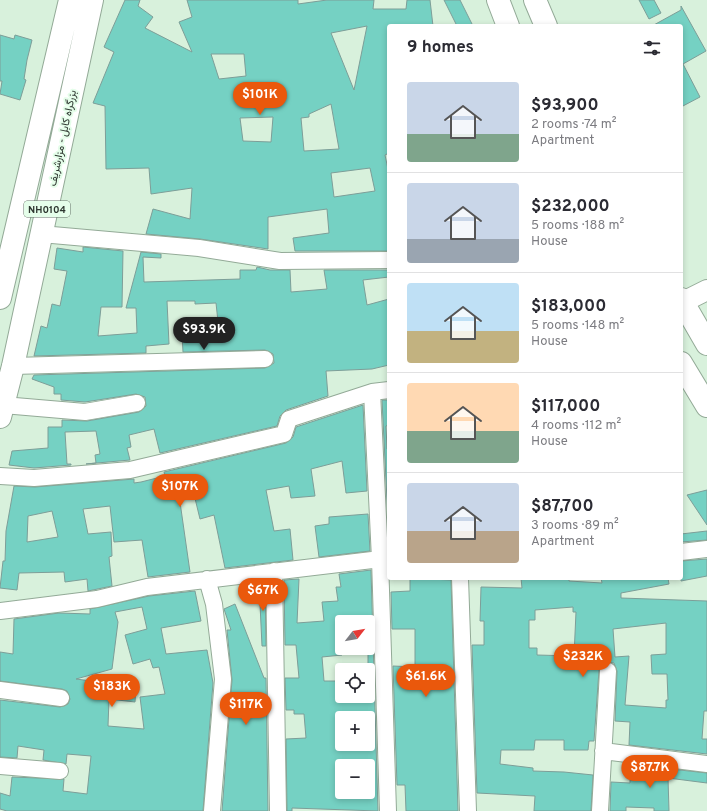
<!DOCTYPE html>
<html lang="en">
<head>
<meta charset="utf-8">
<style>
	:root { --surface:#fff; --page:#f7f7f7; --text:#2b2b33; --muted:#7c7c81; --line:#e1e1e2; --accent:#ea580c }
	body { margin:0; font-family:Overpass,Vazirmatn,sans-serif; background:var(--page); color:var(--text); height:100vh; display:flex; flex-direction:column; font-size:15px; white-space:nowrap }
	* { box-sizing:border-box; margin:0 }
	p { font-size:13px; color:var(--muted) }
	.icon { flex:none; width:22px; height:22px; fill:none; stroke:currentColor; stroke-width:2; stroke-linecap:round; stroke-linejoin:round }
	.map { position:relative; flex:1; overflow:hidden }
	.drawer { position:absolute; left:387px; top:24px; width:296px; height:556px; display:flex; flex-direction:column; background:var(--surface); border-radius:4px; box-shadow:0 2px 6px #0003 }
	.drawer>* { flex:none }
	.needle { width:26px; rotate:59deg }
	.fabs { position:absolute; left:335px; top:615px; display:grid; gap:8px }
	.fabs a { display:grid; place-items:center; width:40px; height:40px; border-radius:4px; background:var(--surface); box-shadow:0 2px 6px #0003; font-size:20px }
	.price { position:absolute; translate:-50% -34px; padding:0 9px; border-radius:14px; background:var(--accent); color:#fff; font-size:13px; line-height:26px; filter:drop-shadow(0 1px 2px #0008) }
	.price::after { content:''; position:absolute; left:50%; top:24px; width:12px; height:9px; margin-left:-6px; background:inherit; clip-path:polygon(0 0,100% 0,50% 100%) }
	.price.active { background:#222; color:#fff }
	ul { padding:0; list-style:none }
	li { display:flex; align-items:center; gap:12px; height:100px; padding:0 20px }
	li+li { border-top:1px solid var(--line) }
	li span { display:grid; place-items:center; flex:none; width:112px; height:80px; border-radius:4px; color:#555 }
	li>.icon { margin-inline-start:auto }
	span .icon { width:48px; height:48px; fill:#fffc; stroke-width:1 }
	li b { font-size:17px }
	h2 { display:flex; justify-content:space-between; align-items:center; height:48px; padding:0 20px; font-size:17px }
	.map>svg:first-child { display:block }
	.building { fill:#75d1c3; stroke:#7d9e98; fill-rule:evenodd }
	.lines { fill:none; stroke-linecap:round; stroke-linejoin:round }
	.minor-casing { stroke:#93aa97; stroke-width:18 }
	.tertiary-casing { stroke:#93aa97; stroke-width:22 }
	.primary-casing { stroke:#93aa97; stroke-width:24 }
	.trunk-casing { stroke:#93aa97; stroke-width:24 }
	.minor { stroke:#fff; stroke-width:16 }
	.tertiary { stroke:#fff; stroke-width:20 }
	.primary { stroke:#fff; stroke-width:22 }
	.trunk { stroke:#fff; stroke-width:22 }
	.labels { text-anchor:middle; stroke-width:4; stroke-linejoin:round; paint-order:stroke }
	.shield { fill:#e5feea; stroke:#657368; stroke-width:1 }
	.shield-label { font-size:10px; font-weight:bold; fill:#2e3730 }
	.street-label { font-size:11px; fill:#2e3730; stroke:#e5feea }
</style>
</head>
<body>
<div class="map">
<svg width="707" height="811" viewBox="0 0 707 811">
	<rect width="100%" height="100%" fill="#d8f1dc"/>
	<path class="building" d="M125 0H140L138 6 153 17 145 28 192 52 179 22 192 17 187 0H298V4L327 0H374L373 9H406L407 0H430L433 26H389V153L385 155 389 174V251H295L293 238 329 233 327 209 268 217V249L200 239 146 234 153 209 190 219 192 188 151 194 149 168 106 169 105 106 93 103 114 52 104 47ZM367 26 354 90 331 33ZM211 54H244L246 76 219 79ZM331 104 339 149 304 151 301 118 309 117V114ZM273 117 271 142 243 141 240 118ZM370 168 375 191 334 197 331 173Z
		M444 0H460L473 26H457Z
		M639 0H654L661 13 649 19Z
		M681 6 706 51 683 64 700 97 681 107V26H652L681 10Z
		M0 35 14 39 15 35 32 40 27 60 24 79 26 80 20 100 0 94 2 81H0Z
		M83 247 123 251 122 307H101L98 336 137 333 136 308H126L141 252 161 254V258L143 257 144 282 240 279V270H256L257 267 270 270H290L291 292 327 289 324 270H389V277L363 280 367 305 389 299V365L372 369 326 371 328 396 286 410 280 416 277 426 160 453 154 429 129 435 131 447 127 448 130 460 86 464 96 463 95 455 100 454 96 431 65 432 67 464H71V465L34 468 9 465 12 451 48 448V427H62V420L87 421 139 412 146 406 145 397 136 394 85 402 61 400V394H54V387L32 379 34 375 265 368 274 363 273 354 265 350 183 352 182 334 219 331 216 303 195 304V301H167L169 344 146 346V353L34 356 41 326 47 328 52 304 60 306 67 271 54 269 57 248 83 252Z
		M382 400H389V425L386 426 387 449H389V540Z
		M363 405 367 491 346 493 342 461 311 469 315 496 291 498 289 486 266 490 274 531 290 529 293 560 225 568 214 515 200 519 192 486 178 488 190 572 148 577 142 540 114 542 110 506 83 509 88 534 111 532 112 556 109 557 112 586 88 591 87 579 65 582 64 572 19 573 17 590 0 588 3 561H5L6 531 14 486 35 487 134 479V483L141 482 165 476 164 472 286 443 293 437 296 427ZM52 511 58 537 27 542 28 516Z
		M707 490V525L687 495Z
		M368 514 370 551 319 557 315 526 329 524V517Z
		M707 531V540L681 542V534Z
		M707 559V576L681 581V561Z
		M371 570 378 811 292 808V811H287L286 739 306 738 304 714H294V710H286L285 678H299L296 645H285L284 580 299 579 297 623 324 621 322 602 338 601 336 587H341L339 574ZM342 622H368V696H342V690L340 691V681H324L322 657 342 655ZM342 718H368V744H342ZM342 766H368V792H342Z
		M410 578 451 580 458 811H406L405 785H397L393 666 415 667V629H392L391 592 410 591Z
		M521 578H569V581L602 583 601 578H668L669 584 621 593V598L707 601V711H704L702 739H707V754L629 745 630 722 615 721 617 671 614 663 608 662 600 665 599 670 594 741H589L588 750H564V740H535L534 750H501L500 764 533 768V771L564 772 593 775 591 811H534L535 796 477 793 472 645H484V621H480L481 587 522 588ZM573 607V612H576L574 656 537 655V648H529V620H535V610ZM666 623V654L651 655 652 674H667L668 700H666V708L625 705 629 656 615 657 613 629Z
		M265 582 266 646H262L259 583Z
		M195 591 201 621 161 628 166 654 207 650 213 683 203 811H7L0 809V793L10 796 12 777 64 779 63 791 87 794 91 756 67 754 66 764 43 760 44 750 18 746 17 758 0 757V700L60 707 68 704 70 699 67 691 62 689 0 681V652L13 654 14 619 59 613 90 614V609L149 596ZM142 607 147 629 125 635 133 664 150 659 153 668 159 667 165 694 140 697 144 729 108 726 109 699 135 702 136 687 76 679 112 669 118 622 115 612Z
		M235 604 264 678H266L268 811H222L232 680 227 630H231L224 609Z
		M644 766 707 773V783L668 778 669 811H654V808L626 807V811H610L611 782 630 783V780H643Z"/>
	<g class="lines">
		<defs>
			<path id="minor" d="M41 234 199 248 280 261 389 260
				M13 366 265 359
				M372 392 380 559 388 811
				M3 405 85 412 137 403
				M0 476 34 478 130 470 284 434 289 419 372 392 389 390
				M681 552 707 549
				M274 571 278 811
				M460 578 468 811
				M207 579 214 604 223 679 212 811
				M0 611 97 599 147 587 389 558
				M0 690 61 698
				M603 751 707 764
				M0 766 60 771
				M600 811 608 671"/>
			<path id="tertiary" d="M683 302 707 290"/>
			<path id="primary" d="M498 0 508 26
				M535 0 546 26
				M681 299 707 344
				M681 363 707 406"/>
			<path id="trunk" d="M0 298 70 0
				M0 417 13 366 92 0"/>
		</defs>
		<use href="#minor" class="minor-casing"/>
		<use href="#tertiary" class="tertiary-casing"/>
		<use href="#primary" class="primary-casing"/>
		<use href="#trunk" class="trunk-casing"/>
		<use href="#minor" class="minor"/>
		<use href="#tertiary" class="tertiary"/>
		<use href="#primary" class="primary"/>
		<use href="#trunk" class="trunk"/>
	</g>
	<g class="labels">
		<rect class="shield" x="24" y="201" width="46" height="16" rx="3"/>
		<g class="shield-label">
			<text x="47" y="213">NH0104</text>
		</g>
		<g class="street-label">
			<text transform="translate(62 138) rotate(-78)" y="4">بزرگراه کابل - مزارشریف</text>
		</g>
	</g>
</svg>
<div class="fabs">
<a><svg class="needle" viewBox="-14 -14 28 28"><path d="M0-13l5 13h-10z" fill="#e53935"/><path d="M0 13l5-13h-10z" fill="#7c7c81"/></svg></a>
<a><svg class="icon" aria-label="locate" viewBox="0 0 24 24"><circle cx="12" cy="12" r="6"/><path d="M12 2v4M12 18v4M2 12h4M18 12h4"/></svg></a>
<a>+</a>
<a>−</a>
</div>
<b class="price" style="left:260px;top:116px">$101K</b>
<b class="price active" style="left:204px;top:351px">$93.9K</b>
<b class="price" style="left:180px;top:508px">$107K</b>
<b class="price" style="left:263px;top:612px">$67K</b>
<b class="price" style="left:583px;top:678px">$232K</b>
<b class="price" style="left:426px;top:698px">$61.6K</b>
<b class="price" style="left:112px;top:708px">$183K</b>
<b class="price" style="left:246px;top:726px">$117K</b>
<b class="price" style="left:650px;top:789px">$87.7K</b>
<section class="drawer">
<h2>9 homes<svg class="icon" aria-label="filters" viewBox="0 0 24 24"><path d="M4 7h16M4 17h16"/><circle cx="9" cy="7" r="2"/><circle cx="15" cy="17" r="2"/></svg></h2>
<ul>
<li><span style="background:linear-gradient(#c9d6e8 65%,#7fa58c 0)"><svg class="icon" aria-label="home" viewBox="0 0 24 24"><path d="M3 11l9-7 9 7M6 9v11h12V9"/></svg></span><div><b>$93,900</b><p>2 rooms · 74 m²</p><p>Apartment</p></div></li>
<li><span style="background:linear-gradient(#c9d6e8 70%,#9aa5b1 0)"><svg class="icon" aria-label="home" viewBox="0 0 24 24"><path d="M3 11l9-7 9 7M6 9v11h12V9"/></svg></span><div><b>$232,000</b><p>5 rooms · 188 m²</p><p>House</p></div></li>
<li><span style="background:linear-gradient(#bfe0f5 60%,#c2b280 0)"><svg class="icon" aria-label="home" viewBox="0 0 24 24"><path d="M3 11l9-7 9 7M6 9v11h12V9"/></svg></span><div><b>$183,000</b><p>5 rooms · 148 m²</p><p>House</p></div></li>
<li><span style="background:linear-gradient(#ffd9b3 60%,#7fa58c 0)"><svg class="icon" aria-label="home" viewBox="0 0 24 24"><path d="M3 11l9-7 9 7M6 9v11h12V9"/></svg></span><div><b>$117,000</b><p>4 rooms · 112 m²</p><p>House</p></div></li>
<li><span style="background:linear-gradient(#c9d6e8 60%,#b9a48a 0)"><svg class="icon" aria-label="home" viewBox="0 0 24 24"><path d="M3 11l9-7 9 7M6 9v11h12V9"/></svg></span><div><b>$87,700</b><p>3 rooms · 89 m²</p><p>Apartment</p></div></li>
</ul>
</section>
</div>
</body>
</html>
